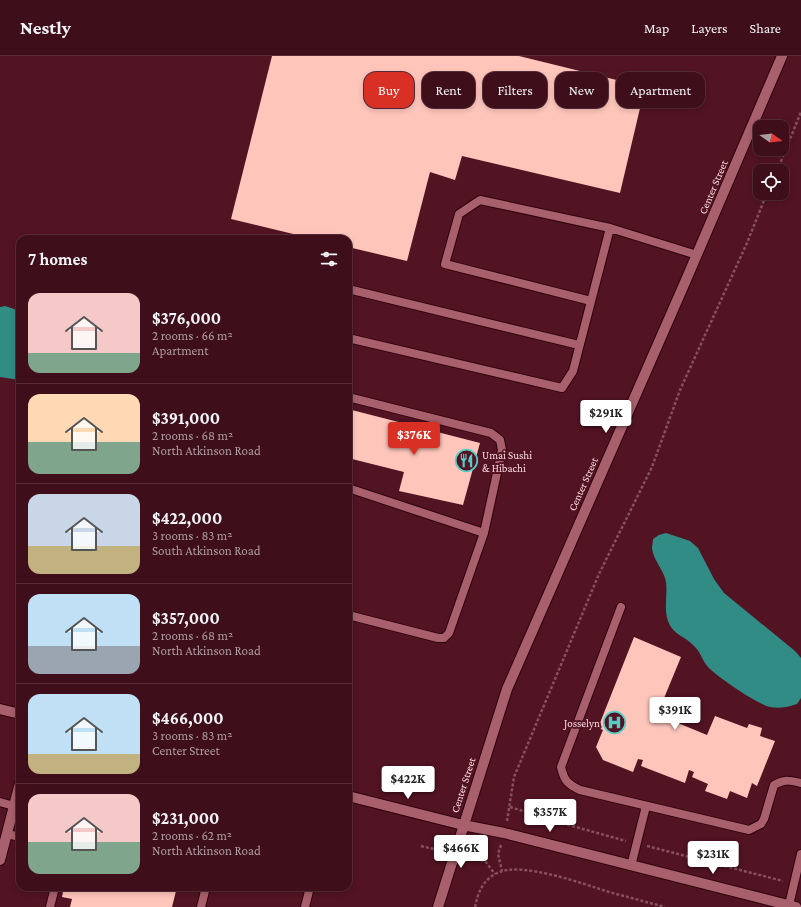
<!DOCTYPE html>
<html lang="en">
<head>
<meta charset="utf-8">
<style>
	:root { --surface:#3e0e1a; --page:#491c27; --text:#f1f3f6; --muted:#ad9ca2; --line:#572e39; --accent:#d93025 }
	body { margin:0; font-family:"Crimson Pro",serif; background:var(--page); color:var(--text); height:100vh; display:flex; flex-direction:column; font-size:15px; white-space:nowrap }
	* { box-sizing:border-box; margin:0 }
	p { font-size:13px; color:var(--muted) }
	.icon { flex:none; width:22px; height:22px; fill:none; stroke:currentColor; stroke-width:2; stroke-linecap:round; stroke-linejoin:round }
	.map { position:relative; flex:1; overflow:hidden }
	.side { position:absolute; left:16px; top:179px; width:336px; height:656px; display:flex; flex-direction:column; background:var(--surface); border-radius:12px; box-shadow:0 2px 6px #0003,0 0 0 1px var(--line) }
	.side>* { flex:none }
	.hud { position:absolute; left:364px; top:16px; width:377px; height:36px; display:flex; gap:8px }
	.needle { width:26px; rotate:104deg }
	.buttons { position:absolute; left:753px; top:64px; display:grid; gap:8px }
	.buttons a { display:grid; place-items:center; width:36px; height:36px; border-radius:8px; background:var(--surface); box-shadow:0 2px 6px #0003,0 0 0 1px var(--line); font-size:20px }
	.price { position:absolute; translate:-50% -34px; padding:0 9px; border-radius:4px; background:#fff; color:#222; font-size:13px; line-height:26px; filter:drop-shadow(0 1px 2px #0008) }
	.price::after { content:''; position:absolute; left:50%; top:24px; width:12px; height:9px; margin-left:-6px; background:inherit; clip-path:polygon(0 0,100% 0,50% 100%) }
	.price.on { background:var(--accent); color:#fff }
	ul { padding:0; list-style:none }
	li { display:flex; align-items:center; gap:12px; height:100px; padding:0 12px }
	li+li { border-top:1px solid var(--line) }
	li span { display:grid; place-items:center; flex:none; width:112px; height:80px; border-radius:12px; color:#555 }
	li>.icon { margin-inline-start:auto }
	span .icon { width:48px; height:48px; fill:#fffc; stroke-width:1 }
	li b { font-size:17px }
	h2 { display:flex; justify-content:space-between; align-items:center; height:48px; padding:0 12px; font-size:17px }
	.pill { padding:0 14px; border-radius:12px; background:var(--surface); box-shadow:0 2px 6px #0003,0 0 0 1px var(--line); font-size:14px; line-height:36px }
	.pill.on { background:var(--accent); color:#fff }
	header { display:flex; align-items:center; gap:24px; box-sizing:border-box; height:56px; padding:0 20px; background:var(--surface); border-bottom:1px solid var(--line) }
	header strong { font-size:19px }
	nav { display:flex; gap:22px; margin-inline-start:auto; font-size:14px }
	.map>svg:first-child { display:block }
	.water { fill:#328c86 }
	.building { fill:#fec5bb }
	.lines { fill:none; stroke-linecap:round; stroke-linejoin:round }
	.lane-casing { stroke:#30020e; stroke-width:10 }
	.street-casing { stroke:#30020e; stroke-width:12 }
	.secondary-casing { stroke:#30020e; stroke-width:12 }
	.path { stroke:#86505c; stroke-width:2.5; stroke-dasharray:3 2; stroke-linecap:butt }
	.lane { stroke:#a8606c; stroke-width:8 }
	.street { stroke:#a8606c; stroke-width:10 }
	.secondary { stroke:#a8606c; stroke-width:10 }
	.labels { text-anchor:middle; stroke-width:4; stroke-linejoin:round; paint-order:stroke }
	.street-label { font-size:11px; fill:#fcdbdf; stroke:#521323 }
	.poi-label { font-size:11px; fill:#fcdbdf; stroke:#521323; text-anchor:start }
</style>
</head>
<body>
<header>
<strong>Nestly</strong>
<nav><a>Map</a><a>Layers</a><a>Share</a></nav>
</header>
<div class="map">
<svg width="801" height="851" viewBox="0 0 801 851">
	<rect width="100%" height="100%" fill="#521323"/>
	<path class="water" d="M5 250 20 255V324L0 321V251Z
		M666 477 690 485 698 492 714 523 724 537 795 595 801 602V642L797 648C788 651 779 653 770 651 757 648 719 622 709 612 702 605 701 596 694 590 687 582 676 579 671 571 662 557 668 541 666 526 664 514 653 504 652 492 652 490 653 486 653 483L659 479Z"/>
	<path class="building" d="M272 0H519L645 31 620 137 462 100 455 124 430 116 407 205 348 191V183H314L231 163Z
		M348 353 480 387 463 449 399 435 404 416 348 402Z
		M634 581 681 601 662 647H665L661 660 707 679 715 660 747 672 749 668 762 672 760 680 775 685 757 730 752 727 747 742 730 735 727 743 705 735 708 728 692 721 694 716 689 714 685 727 641 710 643 704 638 703 633 716 603 704 596 691 603 674 598 672Z
		M64 831H177L172 851H70L72 843 62 841Z"/>
	<g class="lines">
		<defs>
			<path id="lane" d="M348 233 579 289
				M591 245 445 208 459 158 480 144 610 172
				M348 282 562 332 573 315 610 172 697 199
				M348 341 491 377 500 384 502 394 484 477 348 432
				M621 551 561 711C564 724 567 728 580 734L749 774 761 768 764 763 774 729C785 723 788 724 801 727
				M348 559 438 582H444L449 577 484 477
				M0 746 14 750
				M7 778 20 781
				M631 810 646 750
				M789 849 801 798
				M50 851 55 831
				M201 851 206 831
				M305 851 310 831"/>
			<path id="street" d="M0 804 20 727"/>
			<path id="secondary" d="M0 653 20 658
				M348 740 463 769 504 777 796 851
				M438 851 507 633 686 224 782 0"/>
		</defs>
		<use href="#lane" class="lane-casing"/>
		<use href="#street" class="street-casing"/>
		<use href="#secondary" class="secondary-casing"/>
		<path class="path" d="M777 115 801 56
			M510 751 565 768 626 785
			M507 765 514 721 599 518 652 411 680 334 747 187 767 137
			M501 789 498 798 502 815
			M421 790 442 795
			M647 790 783 825
			M466 801 485 805 495 818
			M475 851C478 836 483 824 497 817 521 805 584 828 609 836 628 841 646 846 665 851"/>
		<use href="#lane" class="lane"/>
		<use href="#street" class="street"/>
		<use href="#secondary" class="secondary"/>
	</g>
	<defs>
		<symbol id="restaurant-ring" viewBox="-11 -11 22 22"><circle r="9.5" fill="#521323" stroke="#55cdc6" stroke-width="1.5"/><path d="M-5-6h1v4h1v-4h1v4h1v-4h1v5L-1.5 .5V6h-2V.5L-5-1ZM5-6V6H3V1.5H1.5Q1.5-4 5-6Z" fill="#55cdc6"/></symbol>
		<symbol id="hospital-ring" viewBox="-11 -11 22 22"><circle r="9.5" fill="#521323" stroke="#55cdc6" stroke-width="1.5"/><path d="M-5-5h3v3.5h4V-5h3V5h-3V1.5h-4V5h-3Z" fill="#55cdc6"/></symbol>
	</defs>
	<g fill-rule="evenodd">
		<use href="#restaurant-ring" x="454" y="392" width="25" height="25"/>
		<use href="#hospital-ring" x="602" y="654" width="25" height="25"/>
	</g>
	<g class="labels">
		<g class="street-label">
			<text transform="translate(713 131) rotate(-67)" y="4">Center Street</text>
			<text transform="translate(583 428) rotate(-66)" y="4">Center Street</text>
			<text transform="translate(463 729) rotate(-72)" y="4">Center Street</text>
		</g>
		<g class="poi-label">
			<text x="482" y="403">Umai Sushi<tspan x="482" dy="13">&amp; Hibachi</tspan></text>
			<text x="600" y="671" text-anchor="end">Josselyn</text>
		</g>
	</g>
</svg>
<div class="buttons">
<a><svg class="needle" viewBox="-14 -14 28 28"><path d="M0-13l5 13h-10z" fill="#e53935"/><path d="M0 13l5-13h-10z" fill="#ad9ca2"/></svg></a>
<a><svg class="icon" aria-label="locate" viewBox="0 0 24 24"><circle cx="12" cy="12" r="6"/><path d="M12 2v4M12 18v4M2 12h4M18 12h4"/></svg></a>
</div>
<b class="price" style="left:606px;top:378px">$291K</b>
<b class="price on" style="left:414px;top:400px">$376K</b>
<b class="price" style="left:675px;top:675px">$391K</b>
<b class="price" style="left:408px;top:744px">$422K</b>
<b class="price" style="left:550px;top:777px">$357K</b>
<b class="price" style="left:461px;top:813px">$466K</b>
<b class="price" style="left:713px;top:819px">$231K</b>
<div class="hud">
<a class="pill on">Buy</a>
<a class="pill">Rent</a>
<a class="pill">Filters</a>
<a class="pill">New</a>
<a class="pill">Apartment</a>
</div>
<section class="side">
<h2>7 homes<svg class="icon" aria-label="filters" viewBox="0 0 24 24"><path d="M4 7h16M4 17h16"/><circle cx="9" cy="7" r="2"/><circle cx="15" cy="17" r="2"/></svg></h2>
<ul>
<li><span style="background:linear-gradient(#f6c9c9 75%,#7fa58c 0)"><svg class="icon" aria-label="home" viewBox="0 0 24 24"><path d="M3 11l9-7 9 7M6 9v11h12V9"/></svg></span><div><b>$376,000</b><p>2 rooms · 66 m²</p><p>Apartment</p></div></li>
<li><span style="background:linear-gradient(#ffd9b3 60%,#7fa58c 0)"><svg class="icon" aria-label="home" viewBox="0 0 24 24"><path d="M3 11l9-7 9 7M6 9v11h12V9"/></svg></span><div><b>$391,000</b><p>2 rooms · 68 m²</p><p>North Atkinson Road</p></div></li>
<li><span style="background:linear-gradient(#c9d6e8 65%,#c2b280 0)"><svg class="icon" aria-label="home" viewBox="0 0 24 24"><path d="M3 11l9-7 9 7M6 9v11h12V9"/></svg></span><div><b>$422,000</b><p>3 rooms · 83 m²</p><p>South Atkinson Road</p></div></li>
<li><span style="background:linear-gradient(#bfe0f5 65%,#9aa5b1 0)"><svg class="icon" aria-label="home" viewBox="0 0 24 24"><path d="M3 11l9-7 9 7M6 9v11h12V9"/></svg></span><div><b>$357,000</b><p>2 rooms · 68 m²</p><p>North Atkinson Road</p></div></li>
<li><span style="background:linear-gradient(#bfe0f5 75%,#c2b280 0)"><svg class="icon" aria-label="home" viewBox="0 0 24 24"><path d="M3 11l9-7 9 7M6 9v11h12V9"/></svg></span><div><b>$466,000</b><p>3 rooms · 83 m²</p><p>Center Street</p></div></li>
<li><span style="background:linear-gradient(#f6c9c9 60%,#7fa58c 0)"><svg class="icon" aria-label="home" viewBox="0 0 24 24"><path d="M3 11l9-7 9 7M6 9v11h12V9"/></svg></span><div><b>$231,000</b><p>2 rooms · 62 m²</p><p>North Atkinson Road</p></div></li>
</ul>
</section>
</div>
</body>
</html>
